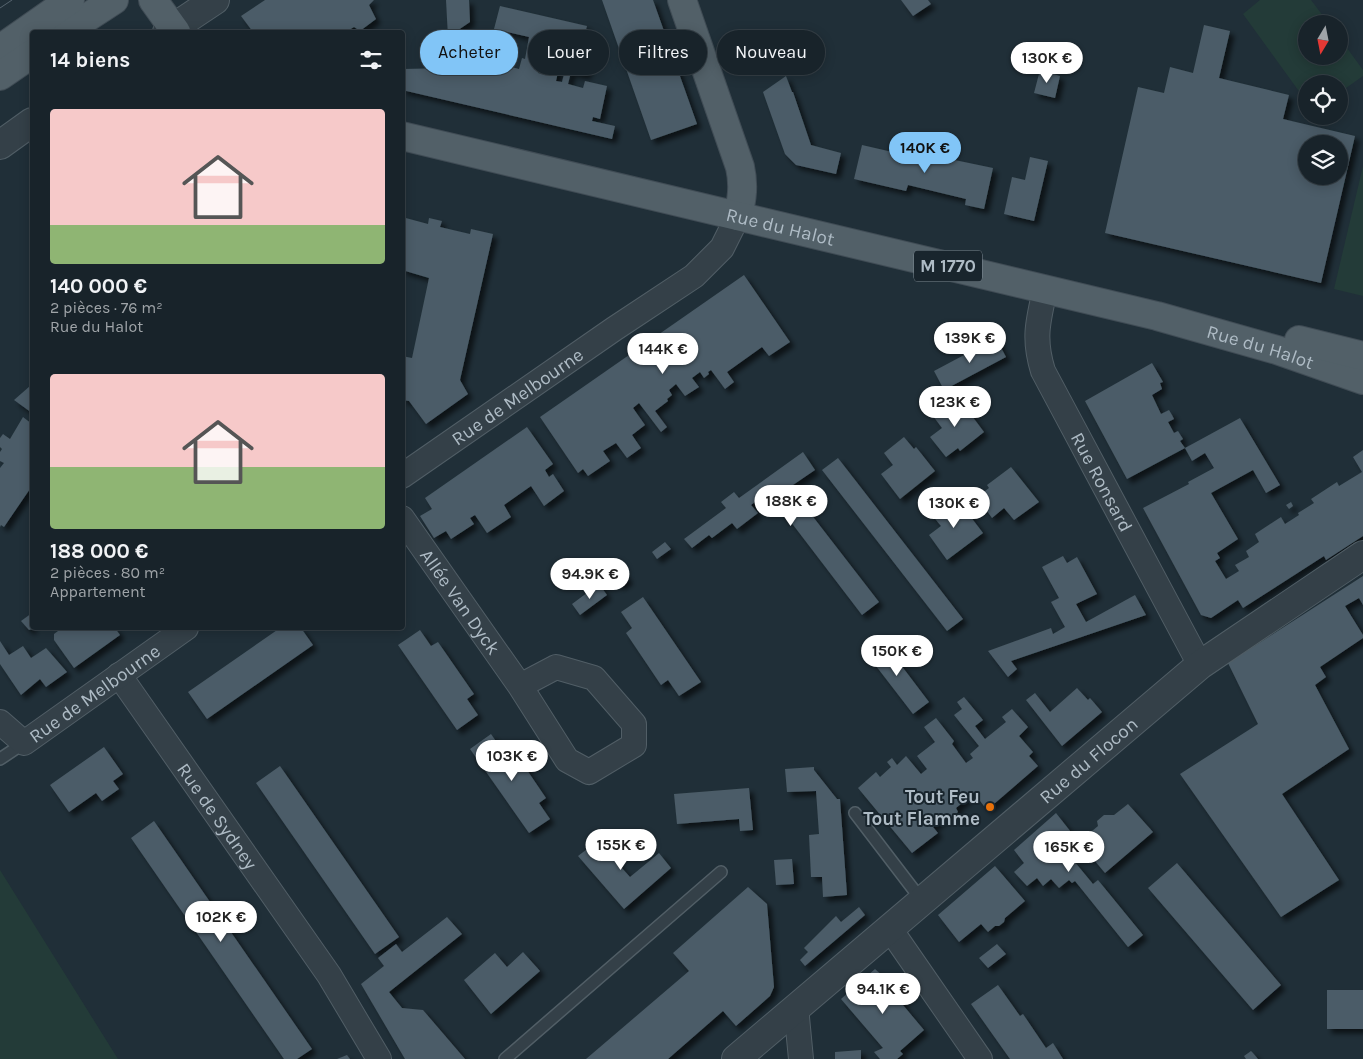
<!DOCTYPE html>
<html lang="fr">
<head>
<meta charset="utf-8">
<style>
	:root { --surface:#18232a; --page:#212b32; --text:#f1f3f6; --muted:#9fa4a8; --line:#364047; --accent:#81c5f7 }
	body { margin:0; font-family:Karla,sans-serif; background:var(--page); color:var(--text); height:100vh; display:flex; flex-direction:column; font-size:19px; white-space:nowrap }
	* { box-sizing:border-box; margin:0 }
	p { font-size:16px; color:var(--muted) }
	.icon { flex:none; width:28px; height:28px; fill:none; stroke:currentColor; stroke-width:2; stroke-linecap:round; stroke-linejoin:round }
	.map { position:relative; flex:1; overflow:hidden }
	.panel { position:absolute; left:30px; top:30px; width:375px; height:600px; display:flex; flex-direction:column; background:var(--surface); border-radius:5px; box-shadow:0 2px 12px #0003,0 0 0 1px var(--line) }
	.panel>* { flex:none }
	.banner { position:absolute; left:420px; top:30px; width:475px; height:45px; display:flex; gap:10px }
	.needle { width:32px; rotate:190deg }
	.fabs { position:absolute; left:1298px; top:15px; display:grid; gap:10px }
	.fabs a { display:grid; place-items:center; width:50px; height:50px; border-radius:50%; background:var(--surface); box-shadow:0 2px 12px #0003,0 0 0 1px var(--line); font-size:25px }
	.price { position:absolute; translate:-50% -42px; padding:0 11px; border-radius:18px; background:#fff; color:#222; font-size:16px; line-height:32px; filter:drop-shadow(0 1px 2px #0008) }
	.price::after { content:''; position:absolute; left:50%; top:30px; width:15px; height:11px; margin-left:-8px; background:inherit; clip-path:polygon(0 0,100% 0,50% 100%) }
	.price.selected { background:var(--accent); color:#111 }
	ul { padding:0; list-style:none }
	li { display:grid; align-content:center; gap:10px; height:265px; padding:0 20px }
	li span { display:grid; place-items:center; height:155px; border-radius:5px; color:#555 }
	li>.icon { margin-inline-start:auto }
	span .icon { width:90px; height:90px; fill:#fffc; stroke-width:1 }
	li b { font-size:21px }
	h2 { display:flex; justify-content:space-between; align-items:center; height:60px; padding:0 20px; font-size:21px }
	.pill { padding:0 18px; border-radius:22px; background:var(--surface); box-shadow:0 2px 12px #0003,0 0 0 1px var(--line); font-size:18px; line-height:45px }
	.pill.selected { background:var(--accent); color:#111 }
	.map>svg:first-child { display:block }
	.green { fill:#233b38 }
	.building { fill:#4b5c67; fill-rule:evenodd; filter:url(#shadow) }
	.lines { fill:none; stroke-linecap:round; stroke-linejoin:round }
	.service-casing { stroke:#515e66; stroke-width:14 }
	.minor-casing { stroke:#515e66; stroke-width:26 }
	.tertiary-casing { stroke:#515e66; stroke-width:30 }
	.primary-casing { stroke:#404c55; stroke-width:30 }
	.service { stroke:#344048; stroke-width:11 }
	.minor { stroke:#344048; stroke-width:24 }
	.tertiary { stroke:#344048; stroke-width:28 }
	.primary { stroke:#526068; stroke-width:28 }
	.tram { stroke:#56656f; stroke-width:1 }
	.food-dot { fill:#e8710a; stroke:#19252d; stroke-width:2 }
	.labels { text-anchor:middle; stroke-width:4; stroke-linejoin:round; paint-order:stroke }
	.shield { fill:#19252d; stroke:#818e97; stroke-width:1 }
	.shield-label { font-size:18px; font-weight:bold; fill:#aebbc5 }
	.street-label { font-size:19px; fill:#aebbc5; stroke:#19252d }
	.poi-label { font-size:19px; font-weight:bold; fill:#aebbc5; stroke:#19252d; text-anchor:end }
</style>
</head>
<body>
<div class="map">
<svg width="1363" height="1059" viewBox="0 0 1363 1059">
	<defs>
		<filter id="shadow"><feDropShadow dx="4.5" dy="4.5" stdDeviation="2.5" flood-color="#0009"/></filter>
	</defs>
	<rect width="100%" height="100%" fill="#202f38"/>
	<path class="green" d="M1260 0H1311L1329 24H1306V56H1339V37L1363 70V76L1339 93V84H1306V101L1243 14Z
		M1363 166V296L1334 289Z
		M0 870 118 1059H0Z"/>
	<path class="building" d="M265 0H374L369 5 376 19 360 31 354 27 346 32 340 31 338 32H253L241 16Z
		M446 0H469L470 22 448 37Z
		M602 0H653L697 124 651 140Z
		M901 0H928L931 4 913 16Z
		M500 6 587 26 581 49 592 52 586 75 571 72 568 84 583 88 585 81 607 86 600 119 593 117 592 121 615 126 612 139 402 90 403 69 449 68 448 44 481 51V56L487 58 489 49 502 53 506 55 504 65 519 69 522 58 525 59 529 37 494 29ZM554 43 571 47 562 82 556 81 559 68 554 66 557 53 551 52 546 75 538 73 541 58 533 56 535 48 551 52Z
		M1204 25 1230 31 1219 78 1289 95 1283 119 1355 136 1321 283 1105 233 1138 87 1164 93 1170 67 1193 73ZM1306 144H1339V176H1306Z
		M1040 70 1060 76 1055 98 1034 93Z
		M786 76 792 92H793L811 145 841 153 836 174 796 165 785 154 763 92Z
		M862 145 901 154 902 149 993 168 984 209 965 205 966 199 908 185 906 191 854 179Z
		M1030 157 1048 161 1034 221 1004 214 1012 177 1025 180Z
		M402 217 428 224 429 218 442 221 440 227 470 234 471 229 493 234 460 380 468 394 426 424 409 401 402 400V356L412 358 429 278 402 270Z
		M744 275 790 342 769 356 762 347 727 372 734 382 725 389 711 370 708 372 709 374 704 378 700 372 692 378 699 387 685 396 676 384 669 390 672 395 667 399 668 401 655 411 667 427 661 432 639 403 633 408 645 425 632 435 641 448 627 458 616 443 603 451 610 461 588 476 583 469 578 473 540 417Z
		M996 338 1006 357 944 390 934 371Z
		M1152 363 1163 382 1160 383 1162 389 1152 395 1161 414 1169 410 1172 415 1174 419 1168 422 1174 433 1178 431 1183 439 1180 441 1185 448 1240 418 1280 485 1266 493 1253 470 1211 493 1238 539 1217 553 1220 558 1215 561 1226 579 1239 571 1235 565 1249 557 1246 551 1259 542 1255 534 1281 517 1285 524 1299 515 1298 513 1314 503 1311 499 1337 482 1339 486 1362 472 1353 457 1363 450V536L1326 560 1324 556 1243 608 1238 600 1211 618 1201 615 1143 508 1189 484 1188 482 1214 468 1205 453 1192 461 1185 448 1127 479 1085 401Z
		M30 386 32 389V413L14 400Z
		M957 396 984 432 960 451 958 448 946 457 930 437 942 428 933 416Z
		M23 417 32 424V486L4 527 1 525 0 527V468L4 463 0 461V452L2 449 0 447V438L3 434 10 439Z
		M527 427 553 464 545 470 549 477 553 474 564 491 544 506 531 486 504 505 511 517 487 533 475 515 470 518 474 524 451 539 446 531 434 538 420 516 432 509 425 498Z
		M904 437 914 449 916 447 935 471 900 499 881 474 893 465 884 453Z
		M803 452 815 470 790 487 879 602 862 615 768 492 751 505 758 513 737 529 732 523 712 538 709 535 692 548 684 539 726 508 721 502 734 492 739 498Z
		M838 458 963 619 947 631 822 470Z
		M1011 467 1039 502 1014 520 1004 508 992 518 977 497 989 488 987 485Z
		M952 498 961 510 964 508 983 533 947 560 929 535 941 526 931 514Z
		M1291 502 1293 506 1289 509 1286 505Z
		M665 542 671 549 657 559 652 552Z
		M1063 556 1067 563 1077 557 1097 594 1076 604 1086 622 1135 595 1146 615 1011 661 1017 669 1008 677 988 651 1051 628 1053 634 1065 627 1051 602 1059 598 1042 567Z
		M624 574 629 579 620 586 615 580Z
		M1363 576V605L1359 598 1345 606 1363 635V638L1320 667 1326 677 1315 685 1349 749 1282 794 1339 880 1281 917 1180 774 1258 724 1228 663Z
		M599 584 607 595 580 615 572 604Z
		M643 597 701 682 679 696 668 680 661 685 626 633 632 628 621 612Z
		M32 613V629L29 630 21 621Z
		M62 628H115L120 635 74 668 54 640V634Z
		M280 628H301L313 645 207 719 188 692Z
		M420 630 431 646 438 642 474 694 467 699 478 715 457 730 398 645Z
		M882 640 929 702 913 714 866 653Z
		M0 641 9 655 23 646 31 658 46 648 67 672 46 687 40 679 21 695 0 664Z
		M1077 688 1088 700 1090 698 1102 712 1062 746 1026 700 1035 693 1050 712Z
		M964 697 983 720 975 726 985 739 1006 722 1002 717 1012 709 1028 727 1019 736 1033 752 1029 756 1038 766 987 810 974 793 956 808 958 812 951 818 948 815 933 827 938 833 912 853 858 788 876 772 880 777 891 767 887 762 892 758 897 765 906 756 921 774 927 769 917 756 935 742 924 727 936 718 954 741 952 744 966 763 973 758 970 754 979 746 954 715 962 709 957 702Z
		M491 734 502 750 510 745 546 798 539 803 550 819 529 833 470 749Z
		M104 747 123 774 113 781 119 789 102 801 96 793 69 812 50 785Z
		M280 766 399 937 375 954 256 783Z
		M814 767V770L837 799H840L847 895 823 897 822 877H811L809 835 819 834 816 791 787 792 785 769Z
		M749 788 753 830 740 831 739 819 677 824 674 794Z
		M1128 804 1153 832 1105 873 1079 842 1098 826 1097 821 1104 815H1114Z
		M1056 813 1078 841 1063 853 1071 863 1074 861 1093 884 1098 880 1143 935 1128 947 1075 881 1072 883 1069 880 1059 888 1051 879 1043 886 1037 878 1027 886 1014 872 1024 863 1014 850Z
		M154 821 312 1049 297 1059H284L131 838Z
		M608 833 621 848 611 856 630 877 659 853 671 868 624 909 578 856Z
		M792 859 794 884 776 885 774 860Z
		M1177 863 1281 985 1253 1010 1148 888Z
		M995 866 1025 901 1005 918 1004 922 999 926H995L988 932 981 924 959 942 938 915Z
		M748 887 767 904 774 987 770 996 736 1026 723 1011 668 1059H586L689 971 673 953Z
		M859 907 865 915 805 966 800 960 808 952 804 948 836 916 841 922Z
		M447 917 462 934 389 992 402 1008 423 1010 465 1059H405L361 984 384 966 378 958 396 944 402 952Z
		M997 944 1006 954 988 968 979 958Z
		M523 952 540 971 491 1014 464 980 495 953 507 967Z
		M875 969 884 977V979L896 994 899 993 902 998 901 1000 905 1004 903 1005 924 1030 900 1051 903 1054 897 1059H880L874 1052 883 1048 841 999Z
		M998 985 1020 1016 1023 1014 1046 1048 1053 1043 1063 1059H1010L971 1004Z
		M1327 990H1363V1029H1327Z
		M861 1050V1059H835V1052Z
		M1251 1051 1253 1053 1258 1059H1246L1244 1056Z
		M347 1055 350 1059H337Z"/>
	<g class="lines">
		<defs>
			<path id="service" d="M0 759 24 743
				M855 813 923 902
				M505 1059 721 872"/>
			<g id="minor">
				<path id="s1" d="M1045 290C1038 321 1033 339 1043 371L1200 665"/>
				<path id="s2" d="M402 476 614 329 694 276 722 248 738 216"/>
				<path id="s3" d="M402 518 520 686 567 760 589 772 634 745V724L594 678 556 667 520 686"/>
				<path id="s4" d="M119 675 329 975 379 1059"/>
				<path id="s5" d="M0 722 24 743 186 628"/>
				<path d="M890 929 980 1059"/>
				<path d="M796 1007 801 1059"/>
			</g>
			<g id="tertiary">
				<path d="M167 32 215 0"/>
				<path d="M0 145 32 122"/>
				<path id="s6" d="M736 1059 1200 665 1363 555"/>
			</g>
			<g id="primary">
				<path d="M153 0 176 32"/>
				<path d="M682 0 740 167C744 185 742 199 738 216"/>
				<path d="M65 32 114 0"/>
				<path d="M0 49 70 0"/>
				<path d="M0 76 32 54"/>
				<path id="s7" d="M402 136 1157 316 1277 350 1363 380"/>
				<path d="M1299 340 1363 356"/>
			</g>
		</defs>
		<use href="#service" class="service-casing"/>
		<use href="#minor" class="minor-casing"/>
		<use href="#tertiary" class="tertiary-casing"/>
		<use href="#primary" class="primary-casing"/>
		<use href="#service" class="service"/>
		<use href="#minor" class="minor"/>
		<use href="#tertiary" class="tertiary"/>
		<use href="#primary" class="primary"/>
		<path class="tram" d="M0 8 12 0"/>
	</g>
	<circle class="food-dot" cx="990" cy="807" r="5"/>
	<g class="labels">
		<rect class="shield" x="914" y="250.5" width="68" height="31" rx="4"/>
		<g class="shield-label">
			<text x="948" y="272">M 1770</text>
		</g>
		<g class="street-label">
			<text dy="7" stroke="none"><textPath href="#s7" startOffset="389">Rue du Halot</textPath></text>
			<text dy="7" stroke="none"><textPath href="#s7" startOffset="884">Rue du Halot</textPath></text>
			<text dy="7" stroke="none"><textPath href="#s2" startOffset="140">Rue de Melbourne</textPath></text>
			<text dy="7" stroke="none"><textPath href="#s1" startOffset="208">Rue Ronsard</textPath></text>
			<text dy="7" stroke="none"><textPath href="#s3" startOffset="102">Allée Van Dyck</textPath></text>
			<text dy="7" stroke="none"><textPath href="#s5" startOffset="118">Rue de Melbourne</textPath></text>
			<text dy="7" stroke="none"><textPath href="#s6" startOffset="462">Rue du Flocon</textPath></text>
			<text dy="7" stroke="none"><textPath href="#s4" startOffset="172">Rue de Sydney</textPath></text>
		</g>
		<g class="poi-label">
			<text x="980" y="803">Tout Feu<tspan x="980" dy="22">Tout Flamme</tspan></text>
		</g>
	</g>
</svg>
<div class="fabs">
<a><svg class="needle" viewBox="-14 -14 28 28"><path d="M0-13l5 13h-10z" fill="#e53935"/><path d="M0 13l5-13h-10z" fill="#9fa4a8"/></svg></a>
<a><svg class="icon" aria-label="locate" viewBox="0 0 24 24"><circle cx="12" cy="12" r="6"/><path d="M12 2v4M12 18v4M2 12h4M18 12h4"/></svg></a>
<a><svg class="icon" aria-label="layers" viewBox="0 0 24 24"><path d="M12 4l9 5-9 5-9-5zM3 14l9 5 9-5"/></svg></a>
</div>
<b class="price" style="left:1047px;top:84px">130K €</b>
<b class="price selected" style="left:925px;top:174px">140K €</b>
<b class="price" style="left:970px;top:364px">139K €</b>
<b class="price" style="left:663px;top:375px">144K €</b>
<b class="price" style="left:955px;top:428px">123K €</b>
<b class="price" style="left:791px;top:527px">188K €</b>
<b class="price" style="left:954px;top:529px">130K €</b>
<b class="price" style="left:590px;top:600px">94.9K €</b>
<b class="price" style="left:897px;top:677px">150K €</b>
<b class="price" style="left:512px;top:782px">103K €</b>
<b class="price" style="left:621px;top:871px">155K €</b>
<b class="price" style="left:1069px;top:873px">165K €</b>
<b class="price" style="left:221px;top:943px">102K €</b>
<b class="price" style="left:883px;top:1015px">94.1K €</b>
<div class="banner">
<a class="pill selected">Acheter</a>
<a class="pill">Louer</a>
<a class="pill">Filtres</a>
<a class="pill">Nouveau</a>
</div>
<section class="panel">
<h2>14 biens<svg class="icon" aria-label="filters" viewBox="0 0 24 24"><path d="M4 7h16M4 17h16"/><circle cx="9" cy="7" r="2"/><circle cx="15" cy="17" r="2"/></svg></h2>
<ul>
<li><span style="background:linear-gradient(#f6c9c9 75%,#8fb573 0)"><svg class="icon" aria-label="home" viewBox="0 0 24 24"><path d="M3 11l9-7 9 7M6 9v11h12V9"/></svg></span><div><b>140 000 €</b><p>2 pièces · 76 m²</p><p>Rue du Halot</p></div></li>
<li><span style="background:linear-gradient(#f6c9c9 60%,#8fb573 0)"><svg class="icon" aria-label="home" viewBox="0 0 24 24"><path d="M3 11l9-7 9 7M6 9v11h12V9"/></svg></span><div><b>188 000 €</b><p>2 pièces · 80 m²</p><p>Appartement</p></div></li>
</ul>
</section>
</div>
</body>
</html>
